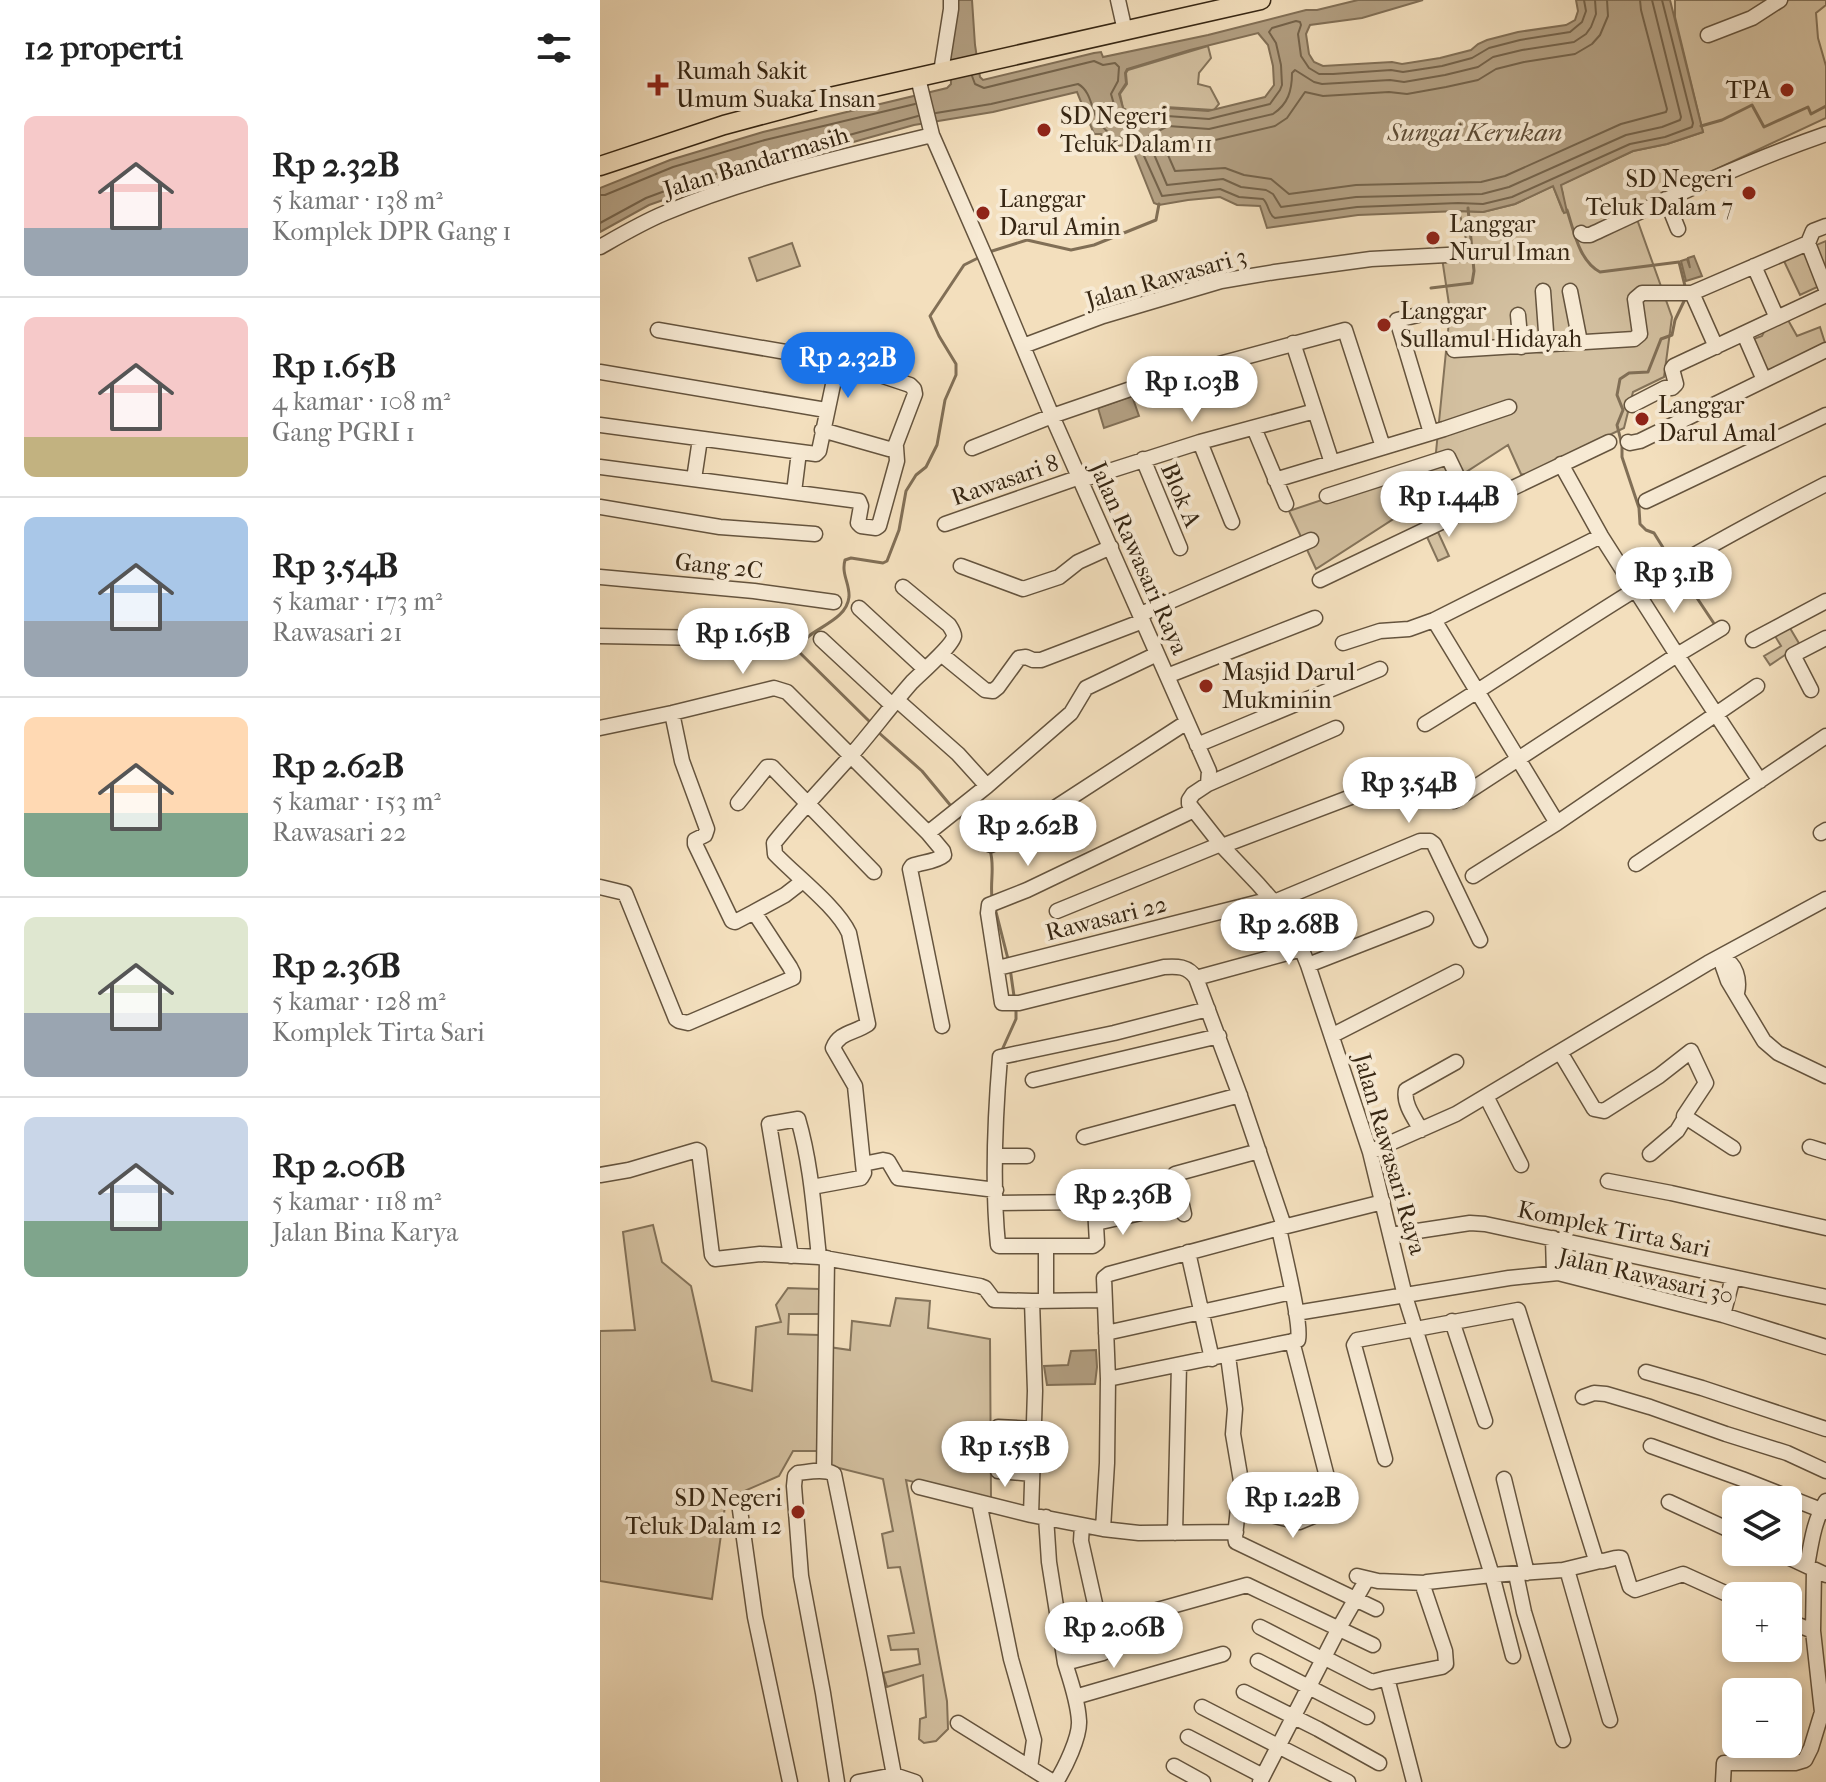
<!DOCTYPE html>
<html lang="id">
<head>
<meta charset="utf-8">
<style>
	:root { --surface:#fff; --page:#f6f6f6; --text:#222; --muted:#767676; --line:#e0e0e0; --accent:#1a73e8 }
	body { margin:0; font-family:"IM FELL French Canon",serif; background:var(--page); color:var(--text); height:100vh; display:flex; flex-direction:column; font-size:30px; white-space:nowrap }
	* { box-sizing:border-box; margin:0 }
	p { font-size:26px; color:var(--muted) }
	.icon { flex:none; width:44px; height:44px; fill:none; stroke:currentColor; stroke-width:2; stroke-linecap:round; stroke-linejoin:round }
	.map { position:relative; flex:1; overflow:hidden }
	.details { display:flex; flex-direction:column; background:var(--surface); width:600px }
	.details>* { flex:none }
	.buttons { position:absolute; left:1122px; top:1486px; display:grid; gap:16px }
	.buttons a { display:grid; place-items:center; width:80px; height:80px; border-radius:12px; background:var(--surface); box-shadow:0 4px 12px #0003; font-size:40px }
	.price { position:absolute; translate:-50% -68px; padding:0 18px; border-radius:28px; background:#fff; color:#222; font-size:26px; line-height:52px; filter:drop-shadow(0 2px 4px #0008) }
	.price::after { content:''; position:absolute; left:50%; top:48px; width:24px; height:18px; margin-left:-12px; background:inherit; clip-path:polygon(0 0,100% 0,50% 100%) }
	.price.active { background:var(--accent); color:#fff }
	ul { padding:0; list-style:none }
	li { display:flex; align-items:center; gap:24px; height:200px; padding:0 24px }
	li+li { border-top:2px solid var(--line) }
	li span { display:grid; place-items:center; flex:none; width:224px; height:160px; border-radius:12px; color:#555 }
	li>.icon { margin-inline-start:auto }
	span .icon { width:96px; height:96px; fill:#fffc; stroke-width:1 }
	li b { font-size:34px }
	h2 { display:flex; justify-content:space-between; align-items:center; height:96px; padding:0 24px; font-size:34px }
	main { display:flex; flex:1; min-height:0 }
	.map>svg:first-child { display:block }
	.green { fill:#d3c0a0; stroke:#84735a; stroke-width:2 }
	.water { fill:#b3a083; stroke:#816f56; stroke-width:2; fill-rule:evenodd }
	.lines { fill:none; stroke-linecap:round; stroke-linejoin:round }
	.shore { stroke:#74634b; stroke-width:2 }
	.stream { stroke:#816f56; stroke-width:3 }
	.minor-casing { stroke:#65543e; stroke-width:17 }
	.major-casing { stroke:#362613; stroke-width:21 }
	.minor { stroke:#f7ead4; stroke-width:14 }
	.major { stroke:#f3dfbd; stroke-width:18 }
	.poi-dot { fill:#8f2418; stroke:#f7ead4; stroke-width:3 }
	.labels { text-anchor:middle; stroke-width:8; stroke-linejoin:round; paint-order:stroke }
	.poi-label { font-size:24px; fill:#362613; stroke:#f7ead4; text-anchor:start }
	.street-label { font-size:24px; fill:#362613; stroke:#f7ead4 }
	.water-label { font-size:26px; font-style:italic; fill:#5c4b35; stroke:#f7ead4 }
</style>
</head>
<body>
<main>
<section class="details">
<h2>12 properti<svg class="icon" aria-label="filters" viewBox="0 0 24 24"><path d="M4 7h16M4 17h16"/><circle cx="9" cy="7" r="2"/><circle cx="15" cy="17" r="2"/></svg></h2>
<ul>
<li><span style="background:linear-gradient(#f6c9c9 70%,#9aa5b1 0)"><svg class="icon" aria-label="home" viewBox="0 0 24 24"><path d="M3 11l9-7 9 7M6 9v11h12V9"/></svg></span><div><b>Rp 2.32B</b><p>5 kamar · 138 m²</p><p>Komplek DPR Gang 1</p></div></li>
<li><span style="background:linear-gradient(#f6c9c9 75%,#c2b280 0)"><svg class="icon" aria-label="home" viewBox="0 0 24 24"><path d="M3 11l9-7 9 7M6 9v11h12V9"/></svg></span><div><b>Rp 1.65B</b><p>4 kamar · 108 m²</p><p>Gang PGRI 1</p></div></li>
<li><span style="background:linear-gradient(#a9c7e8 65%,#9aa5b1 0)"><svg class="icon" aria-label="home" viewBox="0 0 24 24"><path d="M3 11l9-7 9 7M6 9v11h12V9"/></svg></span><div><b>Rp 3.54B</b><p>5 kamar · 173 m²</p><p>Rawasari 21</p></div></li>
<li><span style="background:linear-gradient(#ffd9b3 60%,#7fa58c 0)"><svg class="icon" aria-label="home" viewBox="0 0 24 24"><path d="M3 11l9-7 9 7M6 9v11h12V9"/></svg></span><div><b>Rp 2.62B</b><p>5 kamar · 153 m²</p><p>Rawasari 22</p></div></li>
<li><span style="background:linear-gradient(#dfe7d0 60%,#9aa5b1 0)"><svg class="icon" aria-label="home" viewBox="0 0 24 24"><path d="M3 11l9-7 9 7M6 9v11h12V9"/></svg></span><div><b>Rp 2.36B</b><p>5 kamar · 128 m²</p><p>Komplek Tirta Sari</p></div></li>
<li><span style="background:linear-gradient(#c9d6e8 65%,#7fa58c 0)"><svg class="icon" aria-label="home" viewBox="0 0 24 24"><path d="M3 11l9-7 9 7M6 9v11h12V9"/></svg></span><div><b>Rp 2.06B</b><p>5 kamar · 118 m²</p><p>Jalan Bina Karya</p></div></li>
</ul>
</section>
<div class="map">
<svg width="1226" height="1782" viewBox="0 0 1226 1782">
	<rect width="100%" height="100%" fill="#f3dfbd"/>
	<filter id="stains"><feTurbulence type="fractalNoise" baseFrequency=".0025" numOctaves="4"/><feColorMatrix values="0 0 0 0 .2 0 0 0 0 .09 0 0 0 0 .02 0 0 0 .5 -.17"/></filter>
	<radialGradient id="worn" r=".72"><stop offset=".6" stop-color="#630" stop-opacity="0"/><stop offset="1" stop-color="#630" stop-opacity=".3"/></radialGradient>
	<path class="green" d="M1075 0H1226V5L1216 13 1218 38 1226 66V118L1033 208 1072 317 1064 377 1033 392 1024 428 926 475 921 474 908 445 716 569 689 511 835 462 850 311 842 258 870 255 859 211 883 212 915 204 953 186 963 212V194L960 185 1033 151 1067 144 1103 132 1075 17Z
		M608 46 611 58 599 73 598 84 610 87 619 104 614 110 566 107 551 111 547 117H539L523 108 520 94 527 84 526 73 528 70Z
		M1226 241V283L1200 295 1183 259Z
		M192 243 200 266 157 281 149 258Z
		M1188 320 1197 336 1220 327 1226 346 1166 375 1148 341 1162 336 1166 328Z
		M838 532 849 556 838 561 827 537Z
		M1187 623 1200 645 1170 665 1164 656 1181 646 1172 631Z
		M53 1225 62 1262 91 1286 112 1381 152 1391 156 1327 181 1322 176 1305 188 1288 219 1289 222 1314H189L188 1334 219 1335 222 1346 250 1350 252 1321 290 1326 296 1298 330 1301 328 1328 390 1339 391 1500 306 1480 347 1701 348 1729 336 1741 324 1743 319 1739 320 1719 326 1717 323 1675 287 1687 283 1673 320 1664 318 1649 291 1650 288 1636 314 1633 300 1567 288 1568 282 1534 293 1531 283 1479 223 1464 220 1451H193L179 1476 126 1499 112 1599 0 1581V1331L35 1330 23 1232Z"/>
	<path class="water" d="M354 0H372L375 45 380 77 383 80 494 53 501 52 503 57 608 35 706 10H717L758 0H823L762 18 710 25 706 34 709 54 714 62 723 66 792 62 802 64 840 58 871 50 878 44 887 40 918 32 966 25 975 20 978 11 976 0H1070L1103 132 1067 144 1033 151 961 185 967 212 964 213 953 186 915 204 883 212 859 211 758 215 667 228 660 206 637 205 620 197 588 200 559 205 554 203 534 153 526 145 507 147 501 134H494L477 92 393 112 314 125 175 164 83 193 49 205 0 232V188L70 160 163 132 347 88 351 84 350 50ZM658 33 668 45 673 66 674 85 665 97 608 111 566 108 551 112 548 117 538 118 523 108 519 94 526 83 525 73 527 69 590 50Z
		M1094 256 1102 276 1086 281 1081 261 1087 259 1090 268 1088 258Z
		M532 396 539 416 504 428 498 408Z
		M496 1350 497 1367 495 1384 447 1385 444 1366 468 1365 471 1351Z"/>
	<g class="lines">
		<path class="shore" d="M995 0 996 14 991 27 986 34 974 42 922 50 893 57 878 67 845 75 804 82 790 80 722 84 714 82 695 70 692 73C692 91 688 104 673 114L609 129 568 126 549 136 548 140 567 185 623 179 641 187 666 190 673 194 681 207 756 197 882 194 909 187 1026 135 1062 127 1080 120 1081 117 1052 0
			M1007 0 1008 16 1000 35 992 44 975 54 924 62 896 69 878 80 846 87 807 94 789 92 723 96 705 92 687 118 675 126 611 141 571 138 565 142 564 146 575 171 625 168 644 175 671 179 689 194 756 185 881 182 905 176 1021 124 1066 112 1067 109 1041 10 1040 0
			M372 76 375 84 384 88 494 61 503 65 515 63 519 67 518 81 511 94C516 115 526 127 549 125L557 118 567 116 609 119 670 104 680 90 682 85 681 65 676 43 669 32 672 28 696 21 700 22 701 25 698 34 701 56 709 68 719 74H733L791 70 803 72 842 66 872 58 889 48 920 40 970 32 982 22 986 11 984 0
			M336 113 391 104 478 84C491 91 491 108 498 121 501 127 507 129 511 137L528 138 540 147 562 196 620 189 639 197 663 199C669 204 668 215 675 218L757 207 858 203 883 204 912 197 1030 144 1065 137 1092 127 1093 123 1062 0
			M0 195H5L73 167 165 140 315 104
			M0 223 46 198 81 185 173 156 318 116"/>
		<path class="stream" d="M1101 126 1122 120 1152 105 1164 127 1208 107 1211 114 1226 106
			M967 210C974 231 979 261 1000 272L1079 262 1086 290
			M389 252 427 240 471 250 494 245 556 220 559 204
			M831 288 872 283 874 271 868 208
			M1072 562 1054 533 1046 530 1040 524 1039 508 1022 457V445L1017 425 1023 410 1017 395 1020 379 1029 373 1048 372 1061 339 1072 335 1075 320 1086 297
			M1077 568 1115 625
			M270 722 196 649C200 645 204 640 209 636 223 625 247 617 249 597 250 584 241 574 245 560L251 558 283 563 287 561 299 530 306 491 316 475 326 467 337 445 345 400 356 375V364L339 336 330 316 364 265 378 258
			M278 732 322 771 351 806
			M359 816 373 834 380 831 387 843
			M390 850C395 866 390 881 392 898
			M395 908 408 959
			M410 968 414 996
			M402 1050 416 1019V1009"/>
		<defs>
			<path id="minor" d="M518 0 525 31
				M1108 35 1152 18 1180 0
				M341 72 351 9V0
				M318 78 332 135 388 263 452 416 609 771 608 784
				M1066 199 1078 229
				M981 233 984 235H990C1067 199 1145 162 1226 134
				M1208 243 1226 289
				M0 247C21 235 43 222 65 213 150 177 243 157 332 135
				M1154 266 1177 318
				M943 291 947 345
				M970 291 980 342
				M1092 293 1116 347
				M818 315 797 320 831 433
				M918 315 921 347
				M58 330 238 361 310 385 314 389 315 394 294 449H289L222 430
				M1144 334 1164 380
				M693 343 732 463
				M423 346 503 316 621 281 675 272 771 259 866 254
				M854 350 1034 339 1040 334 1035 299 1042 293H1092L1208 243 1213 231 1226 226
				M0 372 226 410
				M1032 405 1065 388H1072L1076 384 1072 369 1074 366 1226 295
				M0 425 216 454 219 451 238 361
				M654 428 686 504
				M600 442 632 522
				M1028 442 1030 443 1040 441 1226 350
				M372 448 452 416 545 384 745 330 783 447
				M543 459 580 548
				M961 464 1001 536 1077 655 1160 781
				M0 467 259 501 261 506 258 523 261 526 276 528 279 526 297 461 296 447
				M94 479 100 439
				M481 480 600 442 715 411
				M675 480 844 429 909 407
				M194 492 199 452
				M727 496 848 457 872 507
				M1046 501 1226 415
				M0 507 120 527 215 534
				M345 524 480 477
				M361 566 423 589 459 577 478 562 511 547
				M0 577 154 591 234 602
				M720 580 1009 442
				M303 587 349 625C351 628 354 633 354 636 353 645 320 674 312 682 290 707 270 734 248 759 223 787 197 814 174 843L175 854C196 876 237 907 249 933L268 1024C255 1033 239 1032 233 1048L255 1086 263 1164 283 1160 288 1161 298 1178 396 1190
				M259 608 325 669
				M541 614 711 540
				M834 620 957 823
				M0 636 161 639
				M221 639 292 705
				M1153 640 1226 601
				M743 643 780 631 809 629 834 620 1001 536
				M341 654 385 690 393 691 398 687 419 658 426 657 433 660H441L543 621
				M567 676 715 618
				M1211 690 1193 655 1226 638
				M297 700 358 754 387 786
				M72 713 82 761 107 829 105 835 95 840V844L132 921 135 922 154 912
				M825 724C897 680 966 632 1038 588 1099 551 1162 517 1226 484
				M0 728 72 713 174 688 187 692 328 833 343 851 344 855C336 862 322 862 312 866L310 869 342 1026
				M736 728 608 784 593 794 589 800V804L622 846 658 884 685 915 693 928 708 965 770 1152 805 1296 892 1575 913 1656
				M597 745 780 669
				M854 801 1077 655 1122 628
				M138 803 167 767H172L274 872
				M594 810 427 890 389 905 388 913 402 1003H419L564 967C577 966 588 966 596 978L639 1093 684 1226
				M328 833 387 786 471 713 486 688 557 654
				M1221 833 1226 830
				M391 845 427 826 587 722
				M622 846 772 789
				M1036 864 1226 736
				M873 876 957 823 1157 686
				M0 887 25 893 76 1019 79 1021 88 1023 193 978V973L190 967 154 912 185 895 203 881
				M674 902 820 841H830L834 844 880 940
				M457 911 621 844
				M1122 956 1123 967 1128 981 1164 1041 1178 1053 1226 1076
				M1123 959C1136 963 1140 980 1137 993
				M708 965 826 919
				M398 968 671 899
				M596 978 702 949
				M733 1035 856 972
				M960 1052 994 1109 1004 1111 1059 1076 1091 1051 1106 1083 1084 1116 1133 1148
				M433 1080 619 1036
				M886 1096 921 1165
				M821 1130C815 1119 803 1104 806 1090L856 1062
				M484 1137 640 1095
				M1210 1147 1226 1152
				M770 1152 856 1114 1108 963 1226 899
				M1050 1154 1077 1131 1085 1118
				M396 1156H427
				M0 1175 29 1170 97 1150 99 1151 112 1255 115 1259 160 1254 219 1257 380 1286 385 1288 394 1300 432 1301 504 1300
				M1008 1181 1071 1193 1226 1228
				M212 1187 261 1178 264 1173 263 1164
				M397 1203 492 1202 495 1207 497 1243 493 1246H399L398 1245C392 1185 395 1117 400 1057L514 1033 608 1009
				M584 1214 575 1174 659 1151
				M496 1223 541 1213
				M791 1235 870 1223 885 1224 1226 1297
				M953 1238 954 1273
				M588 1252 612 1359
				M191 1256 169 1124 198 1119C211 1163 214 1211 219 1257
				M446 1301V1247
				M696 1313 909 1278 958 1273 1123 1315 1226 1347
				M1123 1315 1133 1277
				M852 1321 885 1421
				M506 1333 692 1292
				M628 1356 635 1409 633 1434 641 1481 635 1536 636 1542 776 1609
				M1046 1372 1102 1388 1226 1429
				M508 1379 698 1340C702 1323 683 1250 679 1228
				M983 1397 994 1393 1006 1394 1050 1407 1126 1434 1187 1453 1226 1471
				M398 1427 434 1429
				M1051 1446 1142 1479 1226 1512
				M785 1459 754 1345 757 1340 918 1310 996 1560C1004 1564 1013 1556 1021 1558L1030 1587 1035 1590 1083 1574 1136 1598
				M224 1471 227 1258
				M398 1471 432 1474
				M904 1479 927 1573
				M319 1487 431 1515 503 1529 507 1463 508 1379 504 1278 509 1274 679 1228 783 1202
				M379 1502 411 1659 434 1740 430 1768
				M1069 1502 1136 1533
				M638 1507 699 1522 731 1509 734 1504 692 1341
				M140 1510 155 1617 190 1782
				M431 1515 435 1391 432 1301
				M446 1517 449 1562 465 1663
				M503 1529 539 1533 636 1532
				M575 1533 579 1365
				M1177 1552 1226 1575
				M1207 1566C1211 1544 1214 1520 1226 1501
				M963 1570 1000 1561
				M916 1574 924 1612 963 1740
				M757 1576 778 1581 825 1583
				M1188 1621 1213 1631
				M500 1626 647 1585 773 1645
				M660 1627 724 1660
				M725 1658 772 1682 787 1678
				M658 1661 767 1717
				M644 1692 718 1729 779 1763
				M475 1697 623 1654
				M602 1707 748 1782
				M358 1723 453 1782
				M588 1737 663 1776
				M574 1766 603 1782
				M237 1782 223 1693 201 1576 194 1486 195 1476 198 1473C209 1472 224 1468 234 1474L274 1669 294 1775
				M258 1782 294 1775 315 1782
				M456 1782C465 1768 480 1737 479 1721 478 1702 471 1682 465 1663L503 1653 500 1626 481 1541 482 1525
				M660 1782 739 1628 767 1579
				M814 1782 787 1678 842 1667 846 1664 845 1651 824 1589 825 1583 827 1582 892 1575 963 1570 968 1573 1010 1720
				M1123 1782 1124 1763H1195L1205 1760 1211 1748 1222 1712 1213 1631 1214 1570"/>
			<path id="major" d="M0 166 124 125 221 99 661 0"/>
		</defs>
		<use href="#minor" class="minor-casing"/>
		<use href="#major" class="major-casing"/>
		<use href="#minor" class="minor"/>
		<use href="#major" class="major"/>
	</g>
	<g class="poi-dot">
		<path d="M54 73h8v8h8v8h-8v8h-8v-8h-8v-8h8z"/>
		<circle cx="1187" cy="90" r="8"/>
		<circle cx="444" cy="130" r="8"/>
		<circle cx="1149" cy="193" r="8"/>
		<circle cx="383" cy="213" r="8"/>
		<circle cx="833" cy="238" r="8"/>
		<circle cx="784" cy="325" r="8"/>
		<circle cx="1042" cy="419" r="8"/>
		<circle cx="606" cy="686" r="8"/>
		<circle cx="198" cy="1512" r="8"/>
	</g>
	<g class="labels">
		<g class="poi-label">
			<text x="76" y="79">Rumah Sakit<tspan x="76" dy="28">Umum Suaka Insan</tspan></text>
			<text x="1171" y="98" text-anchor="end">TPA</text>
			<text x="460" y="124">SD Negeri<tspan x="460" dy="28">Teluk Dalam 11</tspan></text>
			<text x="1133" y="187" text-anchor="end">SD Negeri<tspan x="1133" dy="28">Teluk Dalam 7</tspan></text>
			<text x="399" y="207">Langgar<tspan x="399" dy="28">Darul Amin</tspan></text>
			<text x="849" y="232">Langgar<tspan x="849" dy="28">Nurul Iman</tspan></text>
			<text x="800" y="319">Langgar<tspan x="800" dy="28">Sullamul Hidayah</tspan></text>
			<text x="1058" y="413">Langgar<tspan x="1058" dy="28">Darul Amal</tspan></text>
			<text x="622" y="680">Masjid Darul<tspan x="622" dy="28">Mukminin</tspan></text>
			<text x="182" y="1506" text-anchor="end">SD Negeri<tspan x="182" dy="28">Teluk Dalam 12</tspan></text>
		</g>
		<g class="street-label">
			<text transform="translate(156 162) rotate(-17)" y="8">Jalan Bandarmasih</text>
			<text transform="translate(566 278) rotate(-16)" y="8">Jalan Rawasari 3</text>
			<text transform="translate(405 480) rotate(-19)" y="8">Rawasari 8</text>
			<text transform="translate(581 495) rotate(67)" y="8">Blok A</text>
			<text transform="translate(539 558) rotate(66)" y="8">Jalan Rawasari Raya</text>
			<text transform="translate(119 566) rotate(6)" y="8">Gang 2C</text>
			<text transform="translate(506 918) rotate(-14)" y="8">Rawasari 22</text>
			<text transform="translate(790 1154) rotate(74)" y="8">Jalan Rawasari Raya</text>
			<text transform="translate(1014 1229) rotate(12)" y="8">Komplek Tirta Sari</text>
			<text transform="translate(1046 1276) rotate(13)" y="8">Jalan Rawasari 30</text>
		</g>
		<g class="water-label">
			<text x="875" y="141">Sungai Kerukan</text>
		</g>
	</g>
	<rect width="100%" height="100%" filter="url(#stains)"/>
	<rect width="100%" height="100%" fill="url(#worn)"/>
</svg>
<div class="buttons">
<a><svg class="icon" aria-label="layers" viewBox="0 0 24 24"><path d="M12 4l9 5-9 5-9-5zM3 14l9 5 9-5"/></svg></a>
<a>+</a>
<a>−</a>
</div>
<b class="price active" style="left:248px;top:400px">Rp 2.32B</b>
<b class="price" style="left:592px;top:424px">Rp 1.03B</b>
<b class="price" style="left:849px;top:539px">Rp 1.44B</b>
<b class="price" style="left:1074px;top:615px">Rp 3.1B</b>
<b class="price" style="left:143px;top:676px">Rp 1.65B</b>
<b class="price" style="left:809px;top:825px">Rp 3.54B</b>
<b class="price" style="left:428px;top:868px">Rp 2.62B</b>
<b class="price" style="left:689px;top:967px">Rp 2.68B</b>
<b class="price" style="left:523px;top:1237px">Rp 2.36B</b>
<b class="price" style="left:405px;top:1489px">Rp 1.55B</b>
<b class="price" style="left:693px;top:1540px">Rp 1.22B</b>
<b class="price" style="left:514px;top:1670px">Rp 2.06B</b>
</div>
</main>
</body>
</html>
